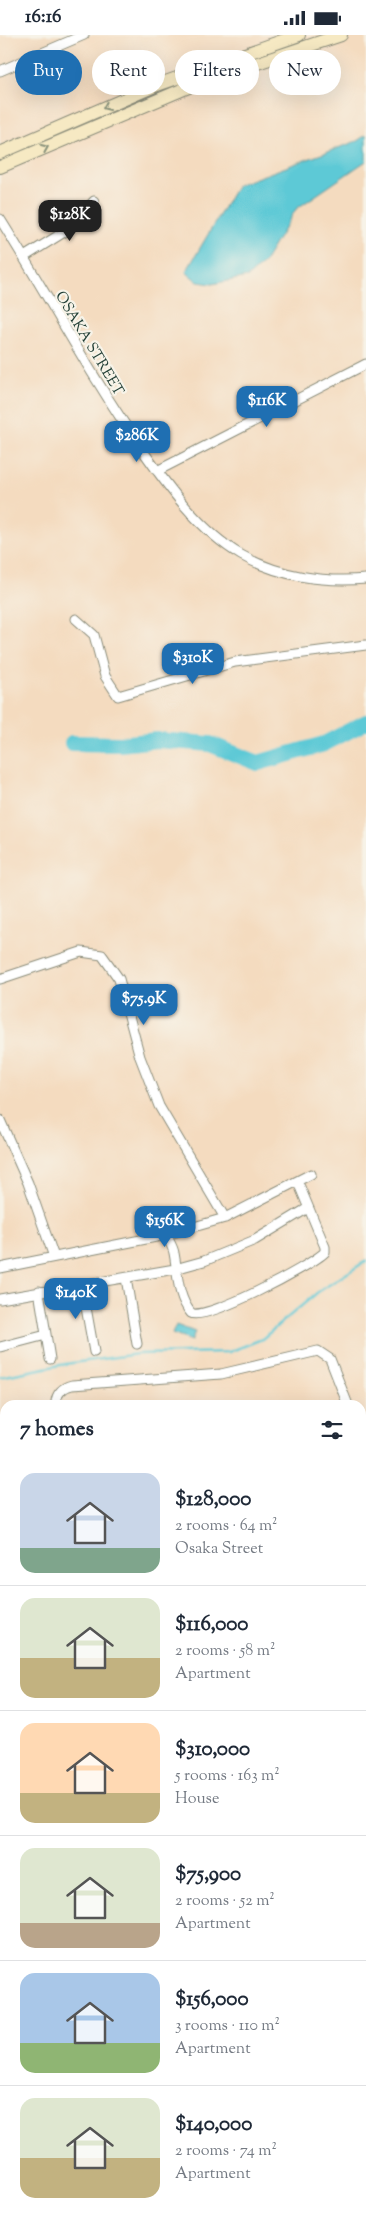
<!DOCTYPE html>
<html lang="en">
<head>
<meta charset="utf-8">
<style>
	:root { --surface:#fff; --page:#f2f2f3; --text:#1f2937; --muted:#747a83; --line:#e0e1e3; --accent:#1f6fb2 }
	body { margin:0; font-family:"Sorts Mill Goudy",serif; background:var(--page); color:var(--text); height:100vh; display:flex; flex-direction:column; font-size:19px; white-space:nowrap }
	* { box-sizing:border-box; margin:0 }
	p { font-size:16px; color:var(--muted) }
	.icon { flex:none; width:28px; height:28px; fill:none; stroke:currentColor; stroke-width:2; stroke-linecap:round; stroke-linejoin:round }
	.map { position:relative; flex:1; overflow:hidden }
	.drawer { position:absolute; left:0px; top:1365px; width:366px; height:821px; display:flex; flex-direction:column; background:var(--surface); border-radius:15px 15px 0 0; box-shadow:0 5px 20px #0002 }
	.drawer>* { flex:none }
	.banner { position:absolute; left:15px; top:15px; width:336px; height:45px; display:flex; gap:10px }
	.price { position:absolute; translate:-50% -42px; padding:0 11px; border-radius:10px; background:var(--accent); color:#fff; font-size:16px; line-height:32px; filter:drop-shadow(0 1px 2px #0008) }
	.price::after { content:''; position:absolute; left:50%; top:30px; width:15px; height:11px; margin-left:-8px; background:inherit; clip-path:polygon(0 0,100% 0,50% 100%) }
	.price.selected { background:#222; color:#fff }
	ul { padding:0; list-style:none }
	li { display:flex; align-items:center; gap:15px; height:125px; padding:0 20px }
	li+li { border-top:1px solid var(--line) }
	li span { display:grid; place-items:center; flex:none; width:140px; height:100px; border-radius:15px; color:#555 }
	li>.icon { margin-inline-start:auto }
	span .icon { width:60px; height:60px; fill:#fffc; stroke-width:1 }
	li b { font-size:21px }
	h2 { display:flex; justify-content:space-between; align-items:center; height:60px; padding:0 20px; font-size:21px }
	.chip { padding:0 18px; border-radius:22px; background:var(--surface); box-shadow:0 5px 20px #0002; font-size:18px; line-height:45px }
	.chip.selected { background:var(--accent); color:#fff }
	.status { display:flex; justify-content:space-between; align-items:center; height:35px; padding:0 25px; background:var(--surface); direction:ltr }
	.status svg { height:14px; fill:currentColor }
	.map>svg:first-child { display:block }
	.water { fill:#5dc9d6; stroke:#3e8385 }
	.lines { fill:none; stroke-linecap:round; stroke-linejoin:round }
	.stream { stroke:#5dc9d6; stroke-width:2.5 }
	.river { stroke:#5dc9d6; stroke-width:16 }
	.street-casing { stroke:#8a8c7a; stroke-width:11 }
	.secondary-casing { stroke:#8a8c7a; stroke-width:14 }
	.street { stroke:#fff; stroke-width:9 }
	.secondary { stroke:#f6e9c3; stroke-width:12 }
	.oneway { stroke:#8a937c }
	.labels { text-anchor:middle; stroke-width:4.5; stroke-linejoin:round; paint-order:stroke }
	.street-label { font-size:15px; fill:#1f3d34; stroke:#f7f3e8 }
</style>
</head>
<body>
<div class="status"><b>16:16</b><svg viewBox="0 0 49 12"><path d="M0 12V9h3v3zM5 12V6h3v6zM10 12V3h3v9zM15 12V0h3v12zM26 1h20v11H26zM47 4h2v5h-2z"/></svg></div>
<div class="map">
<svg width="366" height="2186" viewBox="0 0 366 2186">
	<rect width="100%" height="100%" fill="#f7f3e8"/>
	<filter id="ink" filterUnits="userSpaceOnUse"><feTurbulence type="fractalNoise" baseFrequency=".02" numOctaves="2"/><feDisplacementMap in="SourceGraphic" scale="10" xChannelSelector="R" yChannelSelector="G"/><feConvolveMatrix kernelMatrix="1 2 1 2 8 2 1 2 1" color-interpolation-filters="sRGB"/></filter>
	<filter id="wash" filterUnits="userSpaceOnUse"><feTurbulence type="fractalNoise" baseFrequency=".0096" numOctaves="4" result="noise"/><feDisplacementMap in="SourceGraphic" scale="20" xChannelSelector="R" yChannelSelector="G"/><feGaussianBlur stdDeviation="1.12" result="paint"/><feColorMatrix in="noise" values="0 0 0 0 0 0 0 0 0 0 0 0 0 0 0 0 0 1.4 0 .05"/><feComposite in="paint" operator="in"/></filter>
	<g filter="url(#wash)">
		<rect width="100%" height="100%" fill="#f4dbbf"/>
		<path class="water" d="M366 100V126L296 174 264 227 248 242 212 249 198 247 186 237 237 150 357 106Z
			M176 1290 195 1297 191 1306 172 1299Z"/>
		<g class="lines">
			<path class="stream" d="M0 1342 65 1329 138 1319 229 1317 262 1304 318 1257 366 1226"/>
			<path class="river" d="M72 708 120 709 157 705 210 709 258 728 324 709 366 687"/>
		</g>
	</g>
	<g filter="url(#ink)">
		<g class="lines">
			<defs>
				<path id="street" d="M0 36 84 0
					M0 184C48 260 89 339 141 413 168 452 200 496 241 520 278 541 324 548 366 544
					M24 222 69 194 94 166
					M157 436 366 329
					M76 584 94 600 105 641 118 661 235 627 366 610
					M0 944 81 917 102 920 119 944 140 1022 159 1071 225 1183
					M0 1085 28 1148 54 1222
					M166 1200C169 1206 173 1212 174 1218 178 1239 177 1261 191 1278 205 1287 311 1231 325 1217V1212L300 1152
					M0 1233 166 1200 225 1183 311 1139
					M126 1243 137 1309
					M82 1250 94 1317
					M39 1256 50 1324
					M0 1264 175 1234 204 1226 255 1205 308 1173
					M0 1312 46 1300
					M56 1370C55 1359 63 1352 72 1350L221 1339 318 1316 330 1324 348 1370
					M361 1403 366 1415
					M361 1476 366 1478
					M361 1498 366 1487
					M0 1547 5 1562
					M0 1631 5 1629
					M0 1734 5 1730
					M0 1750 5 1745
					M361 1813 366 1809
					M361 1908 366 1906
					M361 1948 366 1959
					M361 2011 366 2009
					M55 2181 57 2186
					M30 2186 42 2181"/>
				<path id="secondary" d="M0 118 157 50 299 0
					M0 132 198 48 341 0
					M0 1506 5 1521
					M0 1533 5 1531
					M361 1596 366 1601
					M361 1617 366 1621
					M361 1714 366 1709
					M0 2047 5 2042"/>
			</defs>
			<use href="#street" class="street-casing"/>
			<use href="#secondary" class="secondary-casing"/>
			<use href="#street" class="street"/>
			<use href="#secondary" class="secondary"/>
		</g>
		<defs><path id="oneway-chevron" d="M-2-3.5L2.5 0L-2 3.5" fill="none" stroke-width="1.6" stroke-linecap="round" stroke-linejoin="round" transform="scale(1.25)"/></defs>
		<g class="oneway">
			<use href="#oneway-chevron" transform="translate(106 72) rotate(157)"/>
			<use href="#oneway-chevron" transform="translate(45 113) rotate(-23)"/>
		</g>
	</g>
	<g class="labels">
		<g class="street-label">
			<text transform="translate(90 308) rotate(59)" y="5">OSAKA STREET</text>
		</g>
	</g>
</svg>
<b class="price selected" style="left:70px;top:207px">$128K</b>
<b class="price" style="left:267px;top:393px">$116K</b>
<b class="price" style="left:137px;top:428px">$286K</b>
<b class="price" style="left:193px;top:650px">$310K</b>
<b class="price" style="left:144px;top:991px">$75.9K</b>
<b class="price" style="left:165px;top:1213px">$156K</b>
<b class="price" style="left:76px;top:1285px">$140K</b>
<div class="banner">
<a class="chip selected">Buy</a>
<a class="chip">Rent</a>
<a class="chip">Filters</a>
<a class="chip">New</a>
</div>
<section class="drawer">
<h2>7 homes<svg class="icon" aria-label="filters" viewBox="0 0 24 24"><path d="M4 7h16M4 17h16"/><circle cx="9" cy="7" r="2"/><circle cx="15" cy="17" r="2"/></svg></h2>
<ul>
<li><span style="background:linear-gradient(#c9d6e8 75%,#7fa58c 0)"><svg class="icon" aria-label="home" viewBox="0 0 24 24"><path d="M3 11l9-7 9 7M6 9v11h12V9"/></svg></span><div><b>$128,000</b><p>2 rooms · 64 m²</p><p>Osaka Street</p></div></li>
<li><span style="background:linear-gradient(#dfe7d0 60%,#c2b280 0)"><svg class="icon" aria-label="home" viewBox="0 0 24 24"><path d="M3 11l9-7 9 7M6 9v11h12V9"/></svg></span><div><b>$116,000</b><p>2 rooms · 58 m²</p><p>Apartment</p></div></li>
<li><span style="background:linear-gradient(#ffd9b3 70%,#c2b280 0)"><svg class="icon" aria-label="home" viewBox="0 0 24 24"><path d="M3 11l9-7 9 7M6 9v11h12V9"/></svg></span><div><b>$310,000</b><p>5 rooms · 163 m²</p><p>House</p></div></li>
<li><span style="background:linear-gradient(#dfe7d0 75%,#b9a48a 0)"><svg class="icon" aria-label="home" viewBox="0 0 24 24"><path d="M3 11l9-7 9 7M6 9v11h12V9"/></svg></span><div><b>$75,900</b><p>2 rooms · 52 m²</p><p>Apartment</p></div></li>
<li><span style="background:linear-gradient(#a9c7e8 70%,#8fb573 0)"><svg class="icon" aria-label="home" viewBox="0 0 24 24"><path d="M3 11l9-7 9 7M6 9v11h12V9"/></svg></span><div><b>$156,000</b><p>3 rooms · 110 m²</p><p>Apartment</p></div></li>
<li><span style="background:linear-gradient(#dfe7d0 60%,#c2b280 0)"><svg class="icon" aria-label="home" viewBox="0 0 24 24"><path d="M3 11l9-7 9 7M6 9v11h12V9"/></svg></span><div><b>$140,000</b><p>2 rooms · 74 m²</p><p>Apartment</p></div></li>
</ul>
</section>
</div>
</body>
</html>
